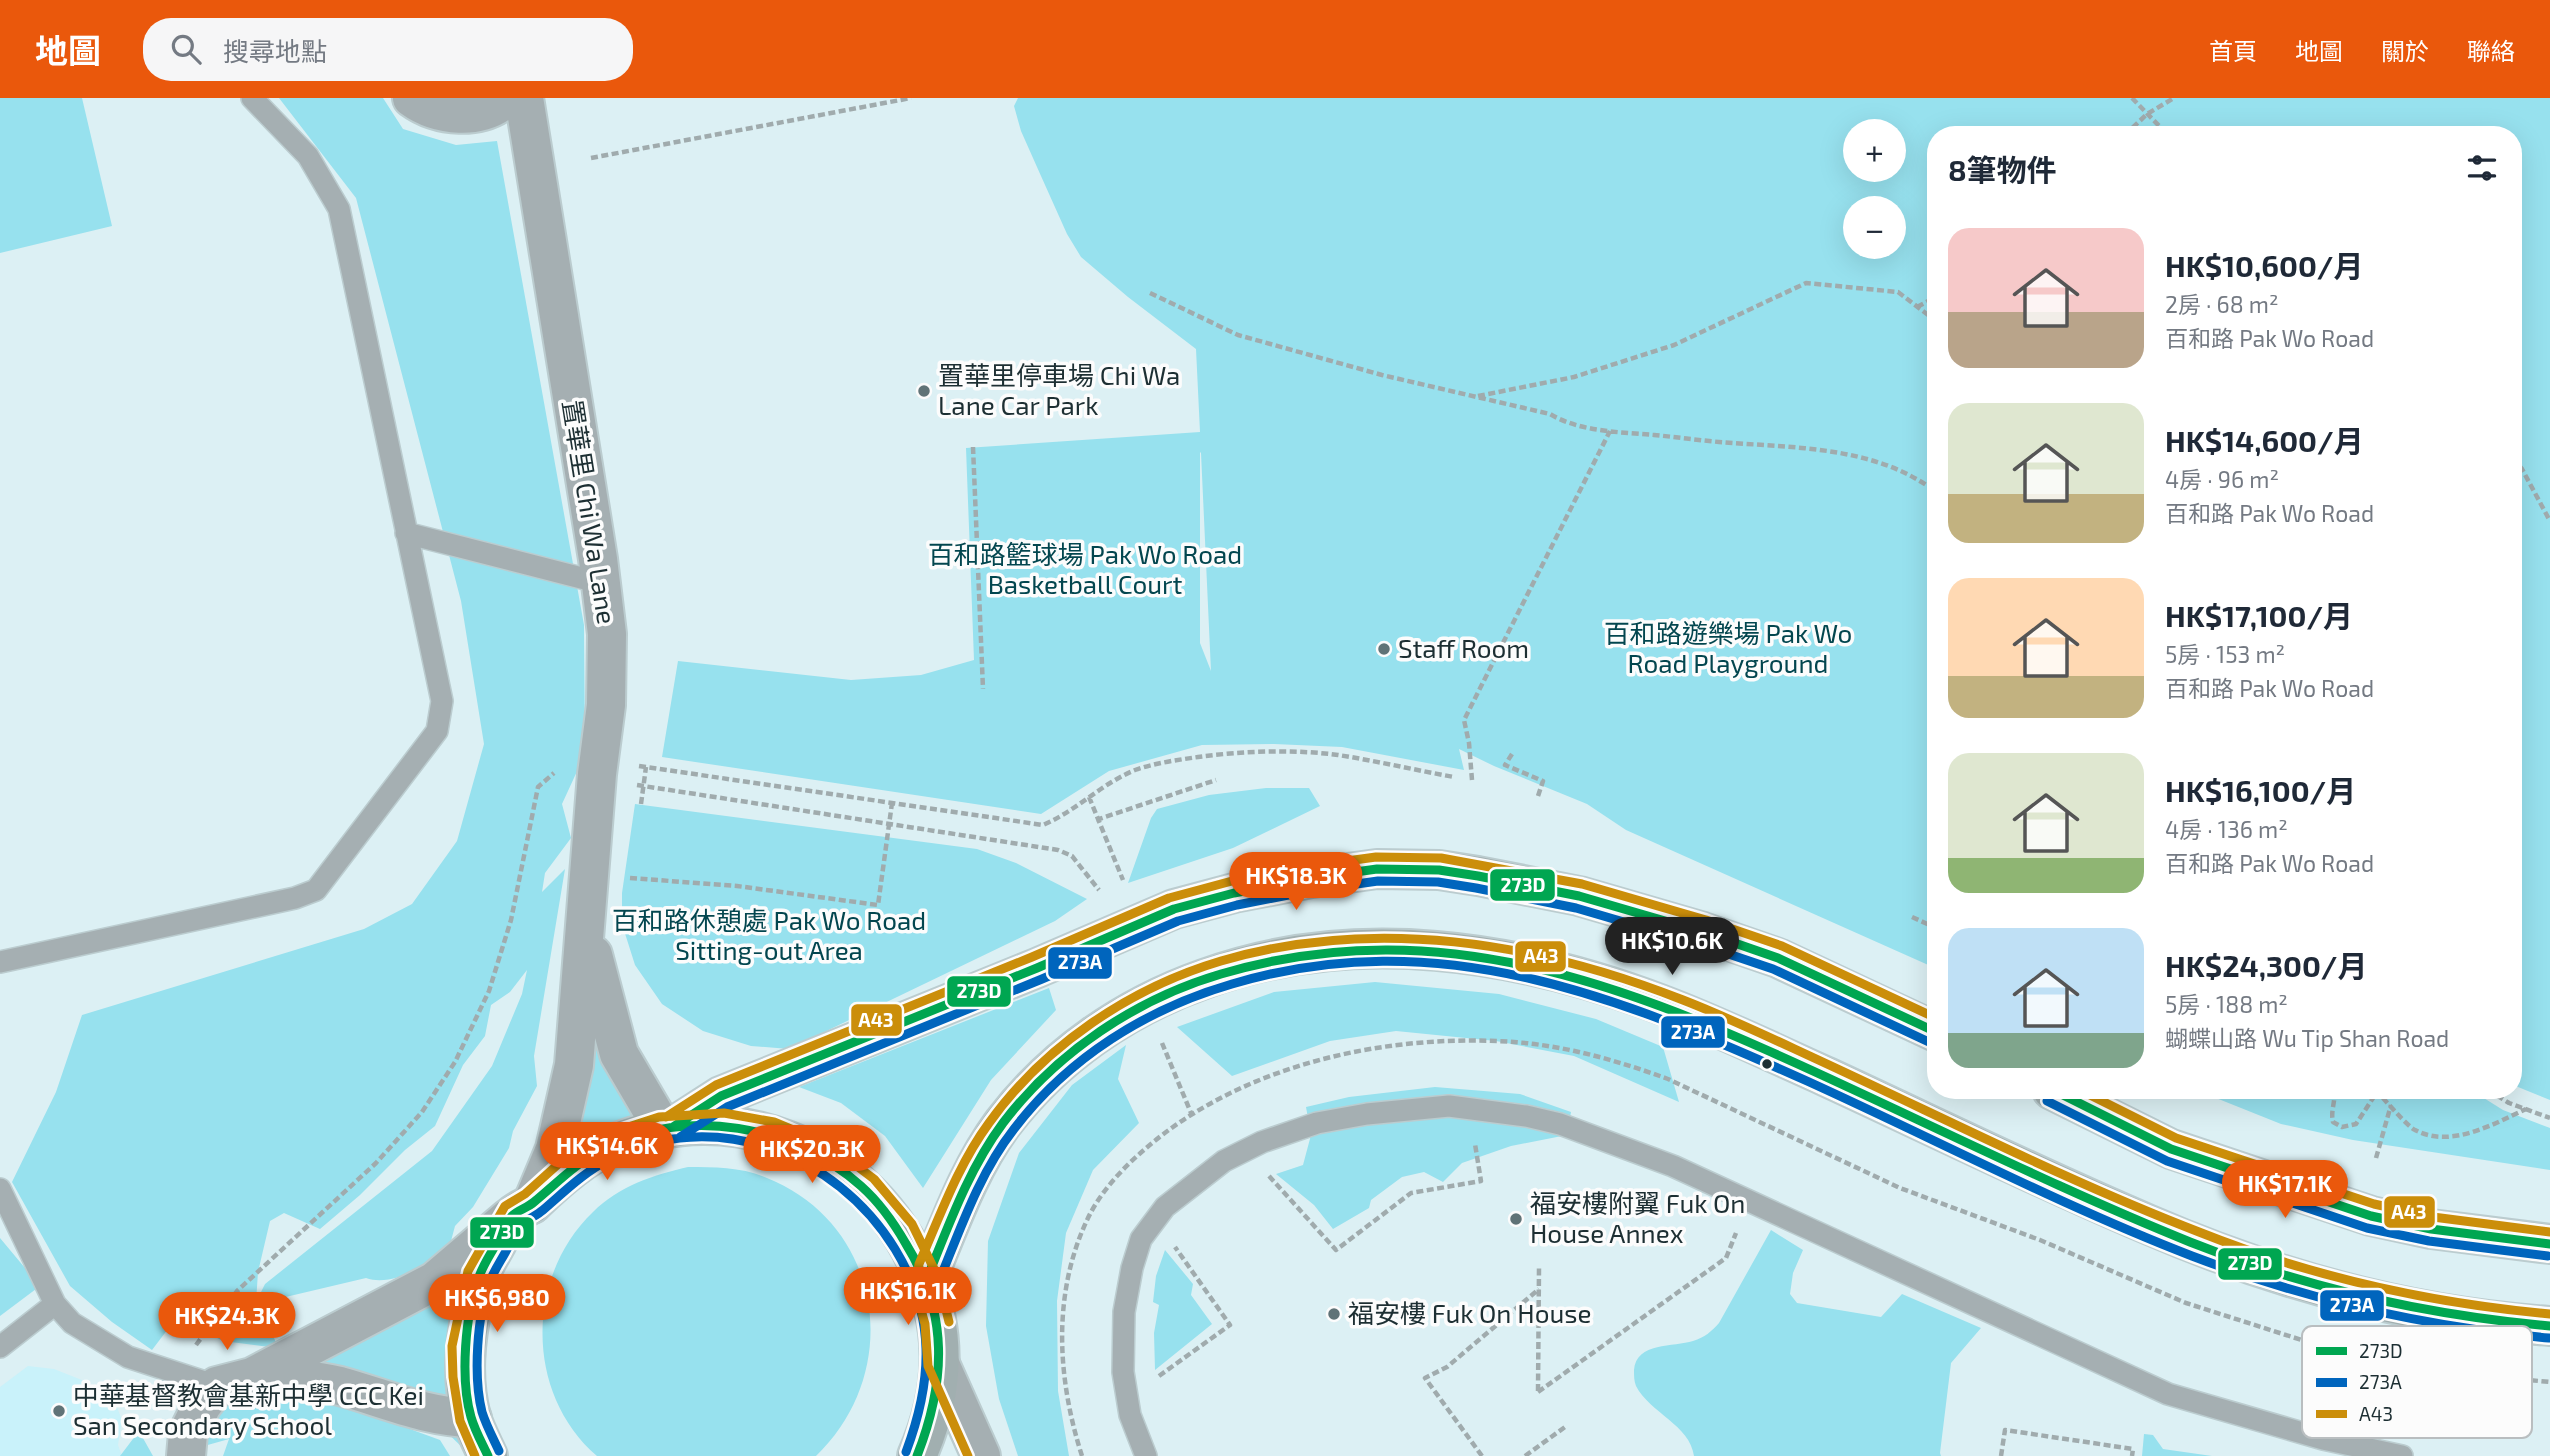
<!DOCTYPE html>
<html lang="zh-TW">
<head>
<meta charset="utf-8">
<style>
	:root { --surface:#fff; --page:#f6f6f7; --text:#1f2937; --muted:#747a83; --accent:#ea580c }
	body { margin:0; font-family:"Exo 2","Noto Sans TC",sans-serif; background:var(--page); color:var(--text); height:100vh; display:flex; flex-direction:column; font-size:26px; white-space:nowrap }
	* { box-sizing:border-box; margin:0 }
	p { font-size:23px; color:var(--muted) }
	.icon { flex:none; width:38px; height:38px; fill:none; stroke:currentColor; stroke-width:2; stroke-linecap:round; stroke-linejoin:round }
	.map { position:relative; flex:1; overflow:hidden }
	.panel { position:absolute; left:1927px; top:28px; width:595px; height:973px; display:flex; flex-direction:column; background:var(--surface); border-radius:28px; box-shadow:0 7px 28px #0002 }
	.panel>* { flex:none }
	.controls { position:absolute; left:1843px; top:21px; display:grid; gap:14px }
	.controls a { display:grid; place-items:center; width:63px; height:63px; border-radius:50%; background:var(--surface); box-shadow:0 7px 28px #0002; font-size:35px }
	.price { position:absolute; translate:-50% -60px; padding:0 16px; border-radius:24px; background:var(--accent); color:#fff; font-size:23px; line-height:46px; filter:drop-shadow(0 2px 4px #0008) }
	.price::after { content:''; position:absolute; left:50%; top:42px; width:21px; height:16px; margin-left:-10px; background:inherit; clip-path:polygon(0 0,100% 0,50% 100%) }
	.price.current { background:#222; color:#fff }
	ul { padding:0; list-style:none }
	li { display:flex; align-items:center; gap:21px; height:175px; padding:0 21px }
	li span { display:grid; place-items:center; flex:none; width:196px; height:140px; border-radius:21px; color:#555 }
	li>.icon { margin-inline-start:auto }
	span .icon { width:84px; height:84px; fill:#fffc; stroke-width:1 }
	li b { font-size:30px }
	h2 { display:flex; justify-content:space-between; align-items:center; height:84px; padding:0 21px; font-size:30px }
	header { display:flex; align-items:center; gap:42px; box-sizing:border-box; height:98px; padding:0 35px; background:var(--accent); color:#fff }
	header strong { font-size:33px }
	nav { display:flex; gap:38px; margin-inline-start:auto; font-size:24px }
	.search { width:490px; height:63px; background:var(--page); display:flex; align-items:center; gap:18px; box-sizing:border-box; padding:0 24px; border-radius:28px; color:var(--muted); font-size:26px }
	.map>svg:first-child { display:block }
	.built { fill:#c9f2fa }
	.green { fill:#97e1ee; fill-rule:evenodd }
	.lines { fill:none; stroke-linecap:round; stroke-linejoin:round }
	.lane-casing { stroke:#bbcccf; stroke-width:24 }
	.street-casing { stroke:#bbcccf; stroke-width:42 }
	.secondary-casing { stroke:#bbcccf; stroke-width:42 }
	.path { stroke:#a0abad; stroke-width:4.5; stroke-dasharray:7 3.5; stroke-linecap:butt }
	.lane { stroke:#a5afb2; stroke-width:21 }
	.street { stroke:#a5afb2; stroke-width:38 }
	.secondary { stroke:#a1afb0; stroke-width:38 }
	.bus-1-casing { stroke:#fcfcfc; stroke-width:14 }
	.bus-2-casing { stroke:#fcfcfc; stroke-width:14 }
	.bus-3-casing { stroke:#fcfcfc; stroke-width:14 }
	.bus-1 { stroke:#00a651; stroke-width:9 }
	.bus-2 { stroke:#0065bd; stroke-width:9 }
	.bus-3 { stroke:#cb8e0a; stroke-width:9 }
	.poi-dot { fill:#607377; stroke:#fcfcfc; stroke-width:2.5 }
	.bus-dot { fill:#1d2f33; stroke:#fcfcfc; stroke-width:2.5 }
	.labels { text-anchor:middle; stroke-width:7; stroke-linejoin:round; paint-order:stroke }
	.poi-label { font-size:26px; fill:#1d2f33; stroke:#fcfcfc; text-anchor:start }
	.street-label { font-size:26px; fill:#1d2f33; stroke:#fcfcfc }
	.park-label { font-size:26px; fill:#03464f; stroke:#fcfcfc }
	.key { fill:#fcfcfc; stroke:#b9bec0; stroke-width:2 }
	.key-label { font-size:19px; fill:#1d2f33 }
	.line-badge { stroke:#fcfcfc; stroke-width:2.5 }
	.badge-label { font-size:19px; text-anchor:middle; font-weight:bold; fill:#fff }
</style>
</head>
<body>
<header>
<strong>地圖</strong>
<div class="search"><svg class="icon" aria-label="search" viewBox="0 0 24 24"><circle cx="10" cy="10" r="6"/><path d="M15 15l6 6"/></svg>搜尋地點</div>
<nav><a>首頁</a><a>地圖</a><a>關於</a><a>聯絡</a></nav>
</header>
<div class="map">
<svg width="2550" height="1358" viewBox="0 0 2550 1358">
	<rect width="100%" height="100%" fill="#dcf0f4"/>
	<path class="built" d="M28 1268 54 1271 87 1284 115 1304 122 1322 118 1347 122 1358H0V1289Z"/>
	<path class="green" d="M0 0H82L112 128 0 155Z
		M279 0H383L403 31 456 47 497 43 584 527 585 656 562 706 571 740 545 775 542 794 565 771 534 958 537 988 513 1033 509 1050 473 1109 455 1128 447 1158C424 1168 391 1189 366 1180L256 1206 275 1242 277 1250 223 1243 177 1219 152 1252 112 1224 70 1188 12 1084 56 994 82 917 364 831 412 806 457 743 484 646 461 503 356 100ZM527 872 522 896 492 968 432 1053 265 1186 256 1204 258 1174 270 1123 284 1115 320 1131 360 1097 405 1052 435 1028 463 967 485 938 491 907 510 894Z
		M1018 0H2550V1002L2513 987V37H1936L1935 870 1626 732 1587 706 1494 668 1459 651 1464 672 1342 649 1274 646 1202 647 1109 673 1041 716 662 659 678 563 851 582 921 577 974 562 966 350 1200 334 1196 251 1128 199 1081 159 1067 136 1041 78 1021 33 1014 8ZM1894 33V72H1855V33ZM1894 110V149H1855V110ZM1200 354 1201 355 1211 573 1200 545Z
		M1266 690H1309L1320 708 1233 750 1128 785 1151 720 1157 711 1209 697Z
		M635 706 977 751 1016 765 1087 801 1055 823 789 951 751 948 703 933 662 906 635 867 622 826V795Z
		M592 853 663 1031 532 1106Z
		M1375 884 1499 896 1596 921 1663 949 1679 1004 1574 958 1496 943 1396 933 1330 943 1232 978 1177 929 1274 894Z
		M1049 890 1056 912 991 982 923 1090 885 1038 841 1005 799 989Z
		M1126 947 1118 981 1139 1025 1093 1072 1066 1135 1057 1203 1058 1293 1069 1358H1018L999 1301 986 1228 988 1143 1019 1055 1072 987Z
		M1435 989 1520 996 1571 1014 1567 1037 1511 1048 1462 1065 1443 1084 1424 1074 1402 1079 1371 1102 1369 1110 1333 1131 1314 1107 1276 1076 1303 1067 1311 1037 1306 1009 1349 999Z
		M2196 992H2471L2503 1012 2550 1030V1072L2353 1042 2281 1026Z
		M688 1069C715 1069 742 1069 767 1080 884 1127 904 1274 816 1358H597C525 1296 525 1179 593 1114 619 1088 653 1077 688 1069Z
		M1771 1132 1803 1152 1793 1175 1790 1196 1797 1205 1881 1219 1902 1196 1981 1230 1951 1265 1940 1355 1941 1358H1694C1690 1327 1650 1315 1636 1288 1634 1283 1634 1278 1634 1272 1636 1244 1674 1249 1693 1243 1705 1239 1711 1234 1719 1225Z
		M0 1140 40 1188 0 1218Z
		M1165 1152 1193 1186 1191 1197 1212 1226 1155 1272 1154 1235 1159 1207 1153 1204 1156 1178Z
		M448 1174 472 1209 471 1358 428 1316 388 1323 440 1342 450 1358H223L229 1341 197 1350 202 1307Z
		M139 1333 153 1358H120Z
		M2144 1336 2153 1337 2163 1351 2212 1358H2142Z"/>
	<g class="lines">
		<defs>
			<path id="lane" d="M406 435 601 485
				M0 864 295 800 316 792 437 633 442 603 339 111 308 58 252 0
				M0 1091 55 1206 72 1225 128 1259 217 1288
				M0 1249 55 1206
				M1146 1358 1130 1317 1123 1274 1124 1214 1132 1170 1141 1141 1165 1109 1224 1063 1262 1044 1317 1025 1367 1016 1449 1008 1526 1018 1560 1026 1673 1068 2168 1296 2323 1341 2402 1358"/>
			<path id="street" d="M412 0C438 19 481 23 506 0
				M524 0 598 461 607 536 606 607 597 676 574 967 555 1051 532 1106
				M593 857 619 956 663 1031
				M940 1266 981 1358
				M254 1279C283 1280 311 1281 340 1288 384 1300 425 1319 472 1320
				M186 1358 188 1335 202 1307 217 1288 252 1279 435 1183 509 1120"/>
			<path id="secondary" d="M2052 992 2171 1051 2371 1118 2431 1131 2550 1146
				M673 1029 721 998 1037 870 1174 811 1234 795 1312 780 1377 771 1439 772 1478 778 1579 798 1703 834 1778 860 1936 934
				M926 1183C949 1129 968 1072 1003 1025 1054 958 1125 909 1204 881 1354 826 1519 852 1665 908 1720 929 1773 955 1827 979 1933 1028 2039 1080 2147 1126 2274 1181 2412 1219 2550 1228
				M488 1358C482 1345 475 1332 471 1319 461 1280 465 1243 473 1204 475 1196 476 1186 479 1178 483 1169 489 1159 494 1150 500 1140 505 1127 512 1118 518 1112 528 1109 534 1104 558 1081 584 1058 615 1045 731 997 860 1048 915 1160 948 1227 947 1290 917 1358"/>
		</defs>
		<use href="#lane" class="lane-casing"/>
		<use href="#street" class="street-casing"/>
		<use href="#secondary" class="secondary-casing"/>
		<path class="path" d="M2132 0 2168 37
			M2125 37 2147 16 2174 0
			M591 60 911 0
			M1150 195 1238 237 1382 277 1550 316C1580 334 1620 334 1654 337 1676 339 1697 342 1719 344 1791 350 1875 347 1936 394
			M1917 209 1936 199
			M1478 298 1574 279 1674 247 1806 185 1898 194 1936 223
			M973 349 983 591
			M2513 360 2522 371 2550 423
			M1512 656 1505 667 1543 683 1537 701
			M639 668 1043 727C1076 713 1101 686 1135 672 1155 665 1177 662 1198 659 1243 653 1293 651 1338 657 1377 663 1415 672 1454 679
			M1472 682 1469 645 1464 622 1610 333
			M637 687 1058 752 1072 758 1099 792
			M1089 699 1123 782
			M641 706 646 669
			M1096 722 1216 682
			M630 780 737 788 878 807 892 705
			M1912 819 1936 830
			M1162 945 1191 1015
			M2293 992H2300
			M2333 992C2337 1002 2330 1011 2333 1024L2342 1029 2356 1026 2377 994
			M2376 992C2382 999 2408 1029 2415 1032 2450 1051 2494 1026 2526 1011
			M2488 992 2509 1005 2550 1020
			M2376 1060 2391 1007
			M1269 1078 1336 1152 1411 1095 1481 1083 1475 1046
			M196 1247 237 1193 376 1065 422 1014 455 964 489 893 511 822 538 689 554 675
			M1159 1278 1230 1227 1175 1149
			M1538 1293 1539 1170
			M1538 1294 1726 1160 1736 1135
			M2352 1313 2357 1286
			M1082 1358C1057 1280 1052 1195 1088 1120 1101 1093 1123 1070 1145 1051 1243 966 1387 935 1514 944 1567 948 1619 963 1668 981L1900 1090 2040 1142 2186 1205 2311 1245 2378 1261 2453 1275 2550 1284
			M1482 1358 1425 1280 1447 1269 1539 1191
			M1525 1358 1565 1329
			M2001 1358 2005 1332 2133 1351 2132 1358"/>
		<use href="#lane" class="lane"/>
		<use href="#street" class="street"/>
		<use href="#secondary" class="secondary"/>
		<defs>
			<path id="bus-1" d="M2053 992 2171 1051 2371 1118 2431 1131 2550 1146
				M673 1029 721 998 1037 870 1174 811 1234 795 1312 780 1377 771 1439 772 1478 778 1579 798 1703 834 1778 860 1936 934
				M926 1183C948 1129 968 1072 1003 1025 1057 954 1136 901 1221 876 1450 808 1648 896 1852 991 1964 1043 2076 1098 2190 1144 2306 1190 2426 1217 2550 1228
				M488 1358C482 1345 475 1333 471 1319 460 1281 465 1216 479 1179 483 1167 490 1157 496 1146 501 1137 505 1126 512 1118 518 1112 527 1110 534 1104 557 1085 577 1064 605 1050 687 1008 793 1027 861 1088 879 1104 894 1125 906 1146 949 1215 946 1284 917 1358"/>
			<path id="bus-2" d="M2047 1003 2167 1063 2367 1130 2429 1143 2548 1158
				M680 1039 727 1009 1042 881 1178 823 1237 807 1314 792 1378 783 1438 784 1476 790 1576 810 1699 846 1773 871 1931 945
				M937 1188C959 1135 978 1077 1014 1031 1068 960 1146 911 1232 886 1439 824 1620 899 1807 983 1935 1041 2060 1107 2192 1158 2307 1202 2426 1229 2549 1240
				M499 1353C493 1340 486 1327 482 1314 473 1278 477 1217 490 1183 494 1173 500 1164 505 1155 510 1146 514 1134 521 1127 527 1121 536 1118 543 1112 564 1094 584 1074 610 1061 714 1008 836 1055 895 1151 936 1218 933 1282 906 1354"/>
			<path id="bus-3" d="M2080 992 2176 1040 2374 1106 2433 1119 2550 1134
				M666 1019 716 987 1032 859 1169 800 1232 783 1310 768 1376 759 1441 760 1582 786 1706 822 1782 848 1936 920
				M475 1358 460 1323 453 1279 452 1248 468 1173 505 1108 525 1096 565 1060 610 1035 659 1019 724 1015 774 1024 829 1047 874 1081 912 1126 938 1179 949 1224
				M968 1358 928 1268 925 1226 915 1191 919 1166C940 1118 958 1067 989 1025 1044 948 1130 890 1221 863 1374 818 1536 844 1683 902 1732 921 1779 944 1827 966 1950 1023 2072 1085 2199 1134 2312 1179 2429 1205 2550 1216"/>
		</defs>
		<use href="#bus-1" class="bus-1-casing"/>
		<use href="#bus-2" class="bus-2-casing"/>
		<use href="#bus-3" class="bus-3-casing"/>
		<use href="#bus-1" class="bus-1"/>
		<use href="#bus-2" class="bus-2"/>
		<use href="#bus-3" class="bus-3"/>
	</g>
	<g class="poi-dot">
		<circle cx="924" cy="293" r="7"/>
		<circle cx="1384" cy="551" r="7"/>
		<circle cx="1516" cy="1121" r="7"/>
		<circle cx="1334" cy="1216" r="7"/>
		<circle cx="59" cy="1313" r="7"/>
	</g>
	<circle class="bus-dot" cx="1767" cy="966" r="6"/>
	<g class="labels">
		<g class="poi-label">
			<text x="938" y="287">置華里停車場 Chi Wa<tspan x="938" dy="30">Lane Car Park</tspan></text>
			<text x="1398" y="560">Staff Room</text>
			<text x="1530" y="1115">福安樓附翼 Fuk On<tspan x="1530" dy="30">House Annex</tspan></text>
			<text x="1348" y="1225">福安樓 Fuk On House</text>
			<text x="73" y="1307">中華基督教會基新中學 CCC Kei<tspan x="73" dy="30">San Secondary School</tspan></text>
		</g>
		<g class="street-label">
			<text transform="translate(589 414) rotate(81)" y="9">置華里 Chi Wa Lane</text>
		</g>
		<g class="park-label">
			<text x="1085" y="466">百和路籃球場 Pak Wo Road<tspan x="1085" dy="30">Basketball Court</tspan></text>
			<text x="1728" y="545">百和路遊樂場 Pak Wo<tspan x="1728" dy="30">Road Playground</tspan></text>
			<text x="769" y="832">百和路休憩處 Pak Wo Road<tspan x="769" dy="30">Sitting-out Area</tspan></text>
		</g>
	</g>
	<rect x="2302" y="1228" width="230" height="112" rx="10" class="key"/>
	<rect x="2316" y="1249" width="31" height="8" fill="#00a651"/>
	<rect x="2316" y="1280" width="31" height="9" fill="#0065bd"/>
	<rect x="2316" y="1312" width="31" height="8" fill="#cb8e0a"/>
	<g class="key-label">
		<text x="2359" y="1260">273D</text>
		<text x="2359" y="1291">273A</text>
		<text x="2359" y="1323">A43</text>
	</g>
	<g class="line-badge">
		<rect x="1489" y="770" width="67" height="34" rx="7" fill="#00a651"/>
		<rect x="1514" y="842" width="53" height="33" rx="7" fill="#cb8e0a"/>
		<rect x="1047" y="848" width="66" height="34" rx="7" fill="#0065bd"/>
		<rect x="946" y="877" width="66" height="33" rx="7" fill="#00a651"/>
		<rect x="850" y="905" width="53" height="34" rx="7" fill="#cb8e0a"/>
		<rect x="1660" y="917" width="66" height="34" rx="7" fill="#0065bd"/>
		<rect x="2383" y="1097" width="53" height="34" rx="7" fill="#cb8e0a"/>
		<rect x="469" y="1118" width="66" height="33" rx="7" fill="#00a651"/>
		<rect x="2217" y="1149" width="66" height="34" rx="7" fill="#00a651"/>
		<rect x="2319" y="1191" width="66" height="33" rx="7" fill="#0065bd"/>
	</g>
	<g class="badge-label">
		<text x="1523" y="794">273D</text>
		<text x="1541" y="865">A43</text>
		<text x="1080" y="871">273A</text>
		<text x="979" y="900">273D</text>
		<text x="876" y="929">A43</text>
		<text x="1693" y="941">273A</text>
		<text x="2409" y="1121">A43</text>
		<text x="502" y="1141">273D</text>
		<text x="2250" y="1172">273D</text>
		<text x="2352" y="1214">273A</text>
	</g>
</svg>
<div class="controls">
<a>+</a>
<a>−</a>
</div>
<b class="price" style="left:1296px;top:814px">HK$18.3K</b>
<b class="price current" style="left:1672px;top:879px">HK$10.6K</b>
<b class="price" style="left:607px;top:1084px">HK$14.6K</b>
<b class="price" style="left:812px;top:1087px">HK$20.3K</b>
<b class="price" style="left:2285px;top:1122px">HK$17.1K</b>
<b class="price" style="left:908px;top:1229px">HK$16.1K</b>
<b class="price" style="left:497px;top:1236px">HK$6,980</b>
<b class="price" style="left:227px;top:1254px">HK$24.3K</b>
<section class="panel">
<h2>8筆物件<svg class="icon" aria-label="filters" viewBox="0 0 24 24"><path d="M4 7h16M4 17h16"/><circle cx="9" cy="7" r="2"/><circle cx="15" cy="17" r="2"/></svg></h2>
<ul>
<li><span style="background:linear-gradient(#f6c9c9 60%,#b9a48a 0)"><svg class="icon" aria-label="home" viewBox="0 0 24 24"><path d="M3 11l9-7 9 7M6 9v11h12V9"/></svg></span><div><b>HK$10,600/月</b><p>2房 · 68 m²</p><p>百和路 Pak Wo Road</p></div></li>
<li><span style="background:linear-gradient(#dfe7d0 65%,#c2b280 0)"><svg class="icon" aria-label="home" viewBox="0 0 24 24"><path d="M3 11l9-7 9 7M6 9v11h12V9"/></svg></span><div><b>HK$14,600/月</b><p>4房 · 96 m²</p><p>百和路 Pak Wo Road</p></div></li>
<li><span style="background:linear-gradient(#ffd9b3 70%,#c2b280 0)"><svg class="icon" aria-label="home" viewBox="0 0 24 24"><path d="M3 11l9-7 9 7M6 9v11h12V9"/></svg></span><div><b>HK$17,100/月</b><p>5房 · 153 m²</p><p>百和路 Pak Wo Road</p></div></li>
<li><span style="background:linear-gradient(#dfe7d0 75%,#8fb573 0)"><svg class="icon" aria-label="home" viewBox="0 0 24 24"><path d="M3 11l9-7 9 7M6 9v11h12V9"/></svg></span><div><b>HK$16,100/月</b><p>4房 · 136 m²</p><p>百和路 Pak Wo Road</p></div></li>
<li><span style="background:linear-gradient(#bfe0f5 75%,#7fa58c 0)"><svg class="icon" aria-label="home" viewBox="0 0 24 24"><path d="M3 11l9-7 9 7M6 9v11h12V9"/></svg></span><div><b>HK$24,300/月</b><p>5房 · 188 m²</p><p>蝴蝶山路 Wu Tip Shan Road</p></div></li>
</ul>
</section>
</div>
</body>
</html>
